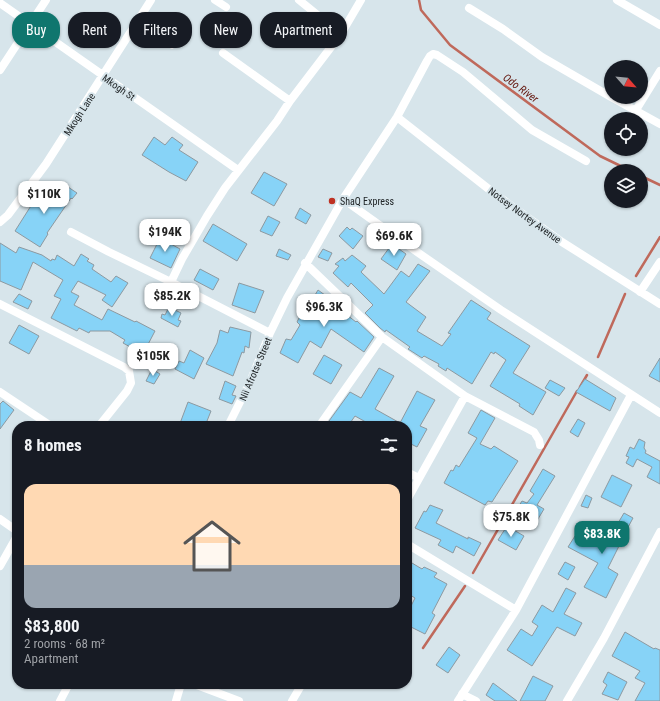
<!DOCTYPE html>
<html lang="en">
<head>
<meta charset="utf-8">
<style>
	:root { --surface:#171b24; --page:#242831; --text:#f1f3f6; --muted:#9ea1a6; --accent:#0f766e }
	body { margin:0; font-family:"Roboto Condensed",sans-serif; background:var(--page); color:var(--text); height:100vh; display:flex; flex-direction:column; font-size:15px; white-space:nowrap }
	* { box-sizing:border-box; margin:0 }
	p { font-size:13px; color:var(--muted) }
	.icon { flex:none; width:22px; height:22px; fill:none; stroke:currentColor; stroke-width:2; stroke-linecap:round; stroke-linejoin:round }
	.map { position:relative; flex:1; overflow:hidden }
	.drawer { position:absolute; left:12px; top:421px; width:400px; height:268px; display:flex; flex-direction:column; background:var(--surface); border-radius:16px; box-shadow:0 1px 3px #0004 }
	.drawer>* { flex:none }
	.banner { position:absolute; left:12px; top:12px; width:400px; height:36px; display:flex; gap:8px }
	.needle { width:26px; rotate:117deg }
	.tools { position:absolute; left:604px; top:60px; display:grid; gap:8px }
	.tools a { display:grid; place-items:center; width:44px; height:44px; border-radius:50%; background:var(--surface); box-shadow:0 1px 3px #0004; font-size:20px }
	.price { position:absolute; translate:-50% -34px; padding:0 9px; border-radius:8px; background:#fff; color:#222; font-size:13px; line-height:26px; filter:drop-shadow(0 1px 2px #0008) }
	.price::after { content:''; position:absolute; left:50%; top:24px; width:12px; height:9px; margin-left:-6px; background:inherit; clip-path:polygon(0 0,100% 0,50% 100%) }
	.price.current { background:var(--accent); color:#fff }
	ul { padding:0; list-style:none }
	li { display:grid; align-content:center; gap:8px; height:212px; padding:0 12px }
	li span { display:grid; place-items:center; height:124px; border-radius:12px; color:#555 }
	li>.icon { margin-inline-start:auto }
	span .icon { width:72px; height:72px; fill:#fffc; stroke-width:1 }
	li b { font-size:17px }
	h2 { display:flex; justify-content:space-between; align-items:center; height:48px; padding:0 12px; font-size:17px }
	.chip { padding:0 14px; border-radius:16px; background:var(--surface); box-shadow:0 1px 3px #0004; font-size:14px; line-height:36px }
	.chip.current { background:var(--accent); color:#fff }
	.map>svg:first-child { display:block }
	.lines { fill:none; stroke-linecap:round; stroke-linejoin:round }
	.stream { stroke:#bf695b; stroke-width:2.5 }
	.building { fill:#87d3f7; stroke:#8d99a0 }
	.service { stroke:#fff; stroke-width:4 }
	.minor { stroke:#fff; stroke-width:8 }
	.poi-dot { fill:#be3122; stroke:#d7e5eb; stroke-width:1.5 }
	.labels { text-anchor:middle; stroke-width:4; stroke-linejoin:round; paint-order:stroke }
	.street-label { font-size:10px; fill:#202527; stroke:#d7e5eb }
	.poi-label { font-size:10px; fill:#202527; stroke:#d7e5eb; text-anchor:start }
	.water-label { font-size:11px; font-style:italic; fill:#611108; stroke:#d7e5eb }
</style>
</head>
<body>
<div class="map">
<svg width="660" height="701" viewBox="0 0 660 701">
	<rect width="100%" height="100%" fill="#d7e5eb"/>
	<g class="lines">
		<path class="stream" d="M419 0 421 10 450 45 600 156 631 171
			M641 176 660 185
			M636 276 660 237
			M598 357 625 294
			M580 387 587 375
			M473 573 577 391
			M423 648 465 586"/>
	</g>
	<path class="building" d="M154 137 165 145 172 137 183 145 179 150 198 162 186 181 169 172 142 155Z
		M264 172 287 184 274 206 251 193Z
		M65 185 77 193 72 199 71 198 47 233 48 234 40 247 15 231 34 201 40 206 54 187 59 191Z
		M300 208 311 215 306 224 295 218Z
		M268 216 280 222 272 236 260 231Z
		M213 224 247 244 237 261 203 241Z
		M347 227 350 230 352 228 363 236 353 249 339 236Z
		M160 238 180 249 171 268 150 258Z
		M0 243 16 253 19 247 42 255 51 261 52 259 55 260 57 255 74 266 81 254 89 259 87 261 94 265 92 269 111 282 116 276 128 283 112 307 102 300 106 295 78 281 71 292 79 296 74 305 102 320 108 309 135 322 136 321 155 331 143 354 123 343 125 340 110 331H90L89 333 79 328 77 331 51 318 61 299 54 296 63 280 33 262 21 290 0 281Z
		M392 244 406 254 397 270 381 259Z
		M279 249 291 255 288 260 276 256Z
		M323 249 332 253 328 261 318 257Z
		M352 255 366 266 361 272 384 294 401 271 409 277 418 264 430 271 406 302 426 317 417 331 442 346 451 334 448 333 471 300 491 313 487 319 530 346 513 373 546 392 533 415 519 406 520 404 490 386 506 360 495 352 494 354 491 352 472 384 447 368 446 371 438 366 439 364 424 356 422 358 408 349 410 347 386 330 385 332 380 328 365 313 373 305 351 283 348 287 333 273 339 266 335 264 343 258 345 261Z
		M200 269 219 279 213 290 194 280Z
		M239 283 264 291 255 313 232 305Z
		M318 290 340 306 338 308 356 322 357 321 374 337 364 352 331 329 321 348 310 341 298 363 280 353 286 339 291 340 300 325 297 322 300 316 302 317Z
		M19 294 32 301 28 309 13 302Z
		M169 307 181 313 178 320 181 321 178 327 161 318 162 314 165 315Z
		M19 325 39 336 29 354 9 343Z
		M230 327 251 332 249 348 245 346 244 353 242 352 233 376 206 364 217 343 220 330 228 333Z
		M190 350 204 358 194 379 175 369 179 361 184 363Z
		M324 355 342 365 331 384 313 374Z
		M660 358V382L649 376Z
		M379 368 394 376 375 409 400 423 417 391 435 400 420 426 427 429 417 447 407 442V426H373L355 416 348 426H337L329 421 350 392 361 398Z
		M152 369 160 374 154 384 146 381Z
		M585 379 616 398 610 411 576 392Z
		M550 380 565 388 559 396 545 388Z
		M225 381 236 386 232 395 236 396 232 404 219 399Z
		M3 401 14 410 0 429V404Z
		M188 402 211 411 205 426H179Z
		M481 410 495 418 480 444 491 449 494 446 518 461 492 502 488 501 485 505 444 483 451 470 453 471 456 465 459 467 477 438 468 433Z
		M578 419 585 423 578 437 570 432Z
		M639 439 645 442 644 448 646 451 645 453 660 461V484L647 477 652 467 637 459 633 467 626 463 629 457 626 456 630 447 634 449Z
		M543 469 555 476 537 505 544 509 535 524 515 512 522 501 527 503 534 494 530 491Z
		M612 475 632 485 621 507 601 497Z
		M586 495 592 498 588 508 581 506Z
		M430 505 443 510 436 523 468 539V537L481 543 474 556 456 546 453 553 438 545 441 540 415 528 424 511 426 512Z
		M624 513 633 518 619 544H620L608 568 618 574 606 598 584 587 598 563 568 547 575 536 584 540 586 537 591 540 597 528 611 535Z
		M507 526 524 536 516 550 498 540Z
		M407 560 422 569 424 567 437 573 434 577 447 584 432 613 435 615 425 634 407 625V614L415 598 407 593Z
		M565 562 575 567 568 580 558 574Z
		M566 588 576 593 564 614 582 623 575 636 557 627 532 666 507 650 521 629 532 636 538 626 532 622 542 605 553 612Z
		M625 632 654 649 655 648 660 650V701H635L645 683 635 678 640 671 612 656Z
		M449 647 460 655 448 673 436 665Z
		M608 672 627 682 618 700 602 694 607 685 603 682Z
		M533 676 553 686 545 701H520Z
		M493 683 517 701H495L486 695Z"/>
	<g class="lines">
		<path class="service" d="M137 23 172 47"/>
		<path class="minor" d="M215 0 226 7
			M299 0 341 34
			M617 0 660 25
			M0 3 238 170
			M469 8 503 29 542 57 611 97
			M223 53 290 101
			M0 70 46 0
			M611 97 660 124
			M636 110 660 71
			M397 117 495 194 562 242 660 304
			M343 199 397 117 427 61 430 56 433 54 437 55 463 72 532 130 586 161
			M0 222 8 215 46 164 151 0
			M71 232 109 252 171 282 270 333
			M305 263 382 337 465 396 534 432 539 440 540 445
			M171 282 182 259 207 216 225 188 277 121 290 101 341 34 361 0
			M640 292 660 262
			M0 304 124 367 129 371 131 383 127 391 99 426
			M0 392 51 426
			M228 426 250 382 270 333 287 298 343 199 420 254 501 310 660 413
			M321 426 322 422 382 337
			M407 472 419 478
			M407 500 465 396
			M0 519 17 531
			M407 544 516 610
			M0 566 17 536
			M194 684 239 701
			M462 694 476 701
			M60 701 69 684
			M176 701 181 684
			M292 701 302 684
			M458 701 516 610 631 395
			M567 701 604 638 660 532"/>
	</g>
	<circle class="poi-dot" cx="332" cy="201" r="4"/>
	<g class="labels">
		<g class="street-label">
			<text transform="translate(119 87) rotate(35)" y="4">Mkogh St</text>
			<text transform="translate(79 114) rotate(-57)" y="4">Mkogh Lane</text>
			<text transform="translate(525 215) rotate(36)" y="4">Notsey Nortey Avenue</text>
			<text transform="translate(255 369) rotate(-67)" y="4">Nii Afrotse Street</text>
		</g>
		<g class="poi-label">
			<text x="340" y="205">ShaQ Express</text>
		</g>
		<g class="water-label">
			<text transform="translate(521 88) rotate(36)" y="4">Odo River</text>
		</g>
	</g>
</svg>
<div class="tools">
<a><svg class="needle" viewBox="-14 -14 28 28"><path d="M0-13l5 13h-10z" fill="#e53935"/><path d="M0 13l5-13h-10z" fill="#9ea1a6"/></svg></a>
<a><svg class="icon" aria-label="locate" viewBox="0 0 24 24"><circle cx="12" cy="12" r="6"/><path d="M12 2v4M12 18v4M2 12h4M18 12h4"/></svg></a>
<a><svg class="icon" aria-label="layers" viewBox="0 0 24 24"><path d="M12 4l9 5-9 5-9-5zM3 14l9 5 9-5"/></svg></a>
</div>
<b class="price" style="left:44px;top:215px">$110K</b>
<b class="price" style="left:165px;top:253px">$194K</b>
<b class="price" style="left:394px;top:257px">$69.6K</b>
<b class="price" style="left:172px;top:317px">$85.2K</b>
<b class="price" style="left:324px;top:328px">$96.3K</b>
<b class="price" style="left:153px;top:377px">$105K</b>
<b class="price" style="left:511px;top:538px">$75.8K</b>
<b class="price current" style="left:602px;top:555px">$83.8K</b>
<div class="banner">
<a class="chip current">Buy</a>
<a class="chip">Rent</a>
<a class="chip">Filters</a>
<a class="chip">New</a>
<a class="chip">Apartment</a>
</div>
<section class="drawer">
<h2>8 homes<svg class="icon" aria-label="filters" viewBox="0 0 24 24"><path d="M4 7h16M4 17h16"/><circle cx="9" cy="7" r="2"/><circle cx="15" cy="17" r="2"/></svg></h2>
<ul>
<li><span style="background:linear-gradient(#ffd9b3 65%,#9aa5b1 0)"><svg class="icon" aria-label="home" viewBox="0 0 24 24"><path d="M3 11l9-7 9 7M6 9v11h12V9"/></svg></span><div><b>$83,800</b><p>2 rooms · 68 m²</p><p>Apartment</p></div></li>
</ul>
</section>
</div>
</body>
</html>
